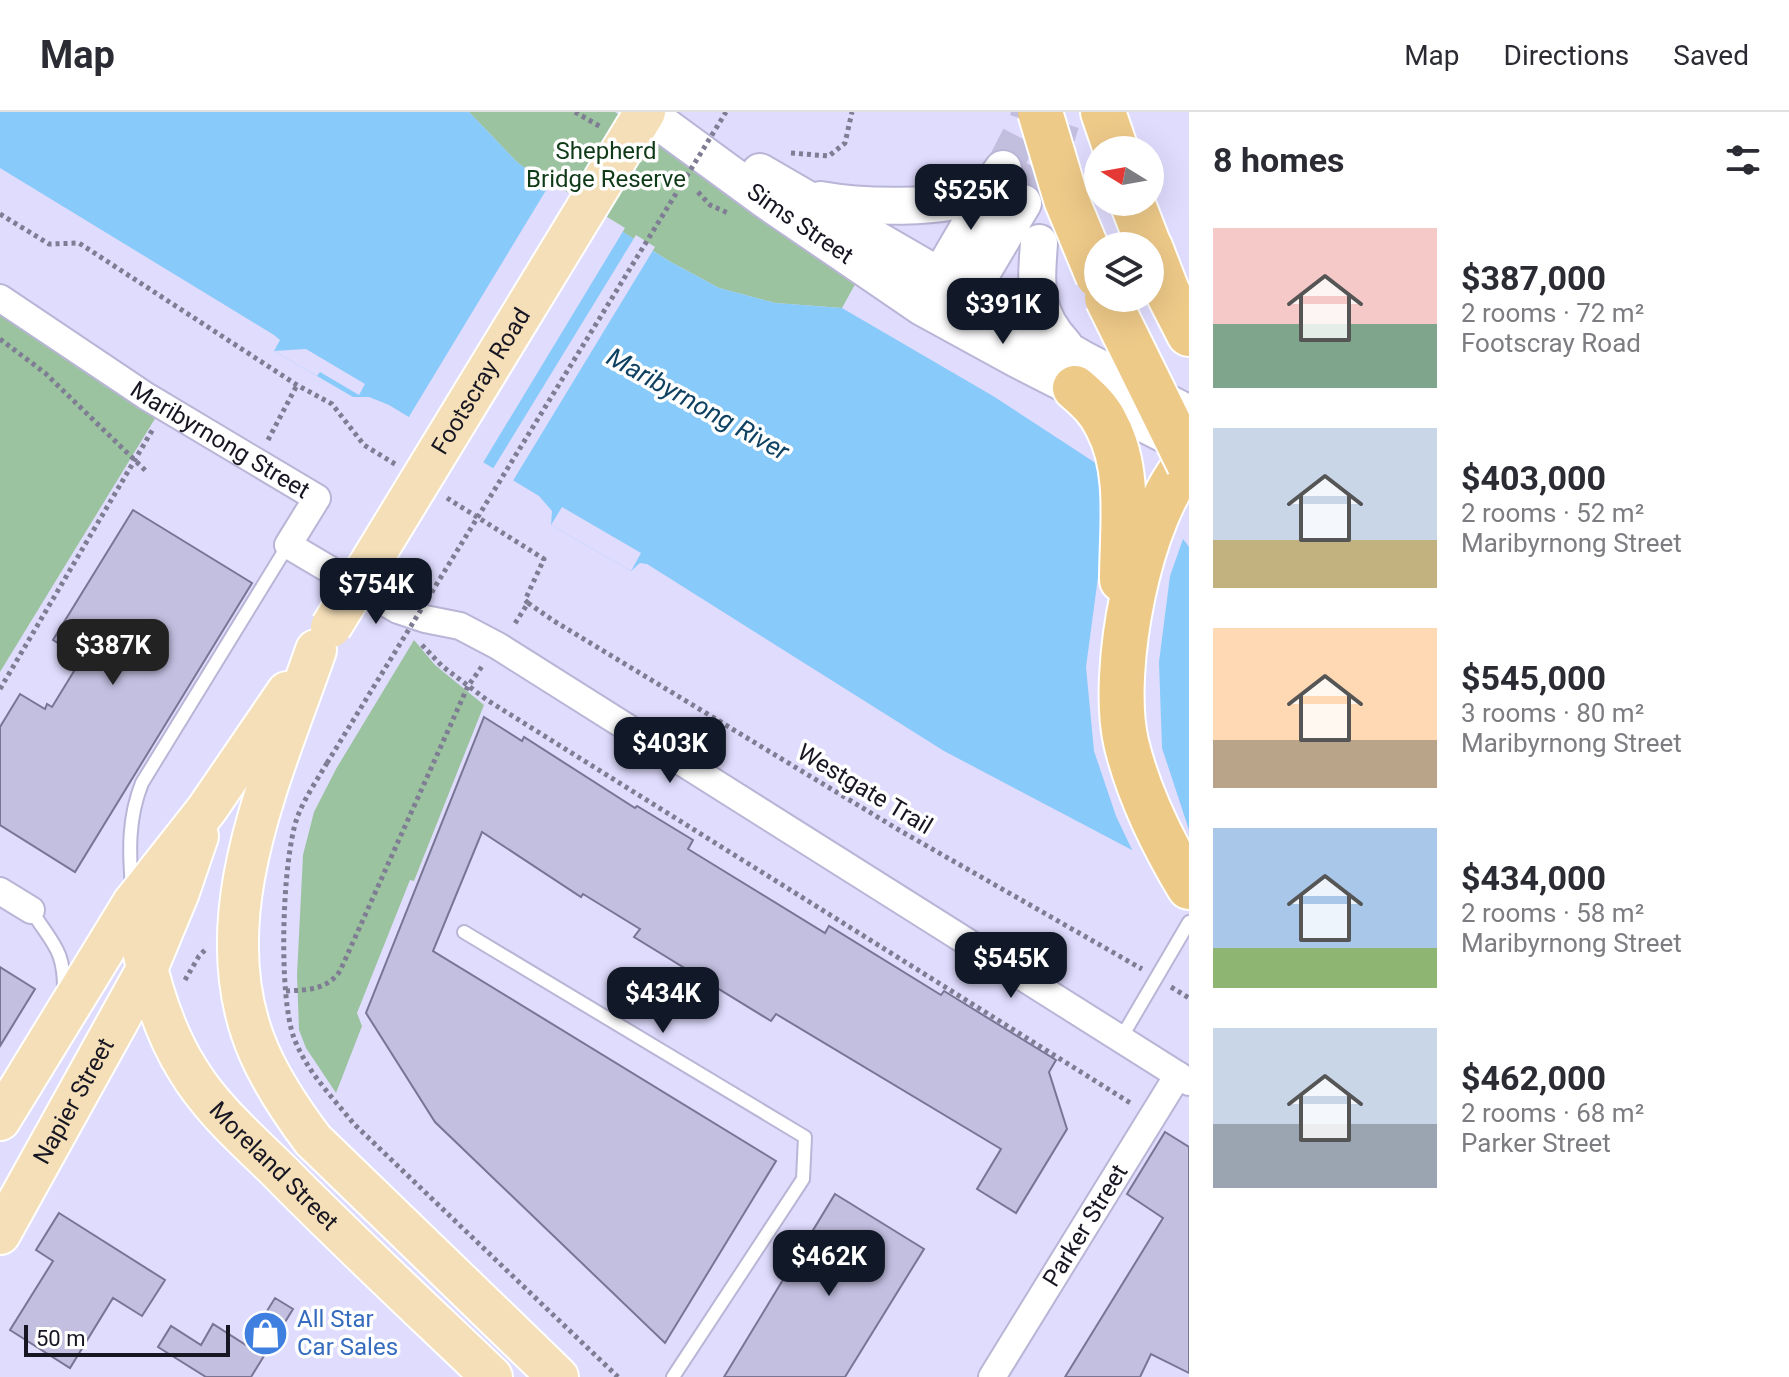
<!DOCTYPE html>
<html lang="en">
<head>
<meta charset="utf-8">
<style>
	:root { --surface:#fff; --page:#f2f2f3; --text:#2b2b33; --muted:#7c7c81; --line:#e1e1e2; --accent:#111827 }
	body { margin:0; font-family:Roboto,sans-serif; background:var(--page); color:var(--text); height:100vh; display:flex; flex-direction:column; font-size:30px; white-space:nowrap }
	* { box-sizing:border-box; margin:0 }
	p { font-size:26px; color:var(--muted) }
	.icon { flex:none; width:44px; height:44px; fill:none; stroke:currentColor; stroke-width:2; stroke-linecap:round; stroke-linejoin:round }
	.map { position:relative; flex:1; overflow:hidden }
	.details { display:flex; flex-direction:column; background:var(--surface); width:600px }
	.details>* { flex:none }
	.needle { width:52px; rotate:281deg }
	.fabs { position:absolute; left:1084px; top:24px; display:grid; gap:16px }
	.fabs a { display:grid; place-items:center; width:80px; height:80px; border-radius:50%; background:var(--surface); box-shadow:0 8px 32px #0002; font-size:40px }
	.scale { position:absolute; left:24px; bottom:20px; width:206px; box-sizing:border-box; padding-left:8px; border:4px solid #171622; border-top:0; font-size:22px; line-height:28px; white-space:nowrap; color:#171622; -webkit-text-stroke:6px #fff; paint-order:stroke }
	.price { position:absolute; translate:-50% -68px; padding:0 18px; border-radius:16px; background:var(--accent); color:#fff; font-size:26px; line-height:52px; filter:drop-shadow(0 2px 4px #0008) }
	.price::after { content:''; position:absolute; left:50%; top:48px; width:24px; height:18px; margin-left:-12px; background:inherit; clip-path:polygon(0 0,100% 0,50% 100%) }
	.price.on { background:#222; color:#fff }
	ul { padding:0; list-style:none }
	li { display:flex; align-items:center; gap:24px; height:200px; padding:0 24px }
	li span { display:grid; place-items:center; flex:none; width:224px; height:160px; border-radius:0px; color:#555 }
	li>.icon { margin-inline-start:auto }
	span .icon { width:96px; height:96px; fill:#fffc; stroke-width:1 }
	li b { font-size:34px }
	h2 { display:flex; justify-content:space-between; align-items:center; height:96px; padding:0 24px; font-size:34px }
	header { display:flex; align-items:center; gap:48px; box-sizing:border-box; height:112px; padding:0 40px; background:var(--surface); border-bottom:2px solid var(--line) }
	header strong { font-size:38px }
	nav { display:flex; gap:44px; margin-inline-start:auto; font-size:28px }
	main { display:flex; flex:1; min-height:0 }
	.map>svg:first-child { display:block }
	.green { fill:#9cc39f }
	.water { fill:#88cafa }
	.pier { fill:#e0dcfe }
	.building { fill:#c3bfe1; stroke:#797594; stroke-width:2 }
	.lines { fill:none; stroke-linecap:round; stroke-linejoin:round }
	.secondary-tunnel { stroke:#c2bedd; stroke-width:36; stroke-dasharray:36 18; stroke-linecap:butt }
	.lane-casing { stroke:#b9b5d6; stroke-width:16 }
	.street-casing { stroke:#b9b5d6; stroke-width:30 }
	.secondary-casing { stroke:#b9b5d6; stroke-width:40 }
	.primary-casing { stroke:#fff; stroke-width:44 }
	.highway-casing { stroke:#fff; stroke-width:48 }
	.path { stroke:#7f7d94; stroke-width:5; stroke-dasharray:4 4; stroke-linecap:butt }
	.lane { stroke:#fff; stroke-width:12 }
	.street { stroke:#fff; stroke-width:26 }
	.secondary { stroke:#fff; stroke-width:36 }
	.primary { stroke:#f5dfb8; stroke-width:40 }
	.highway { stroke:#eeca89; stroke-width:44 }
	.primary-bridge-casing { stroke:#fff; stroke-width:44; stroke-linecap:butt }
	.highway-bridge-casing { stroke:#fff; stroke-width:48; stroke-linecap:butt }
	.path-bridge { stroke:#7f7d94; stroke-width:5; stroke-dasharray:4 4; stroke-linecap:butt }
	.primary-bridge { stroke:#f5dfb8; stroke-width:40 }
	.highway-bridge { stroke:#eeca89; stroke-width:44 }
	.labels { text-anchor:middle; stroke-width:7; stroke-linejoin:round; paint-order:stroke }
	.park-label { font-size:24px; fill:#0f3a18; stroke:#fff }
	.street-label { font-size:24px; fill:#171622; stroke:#fff }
	.shop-label { font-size:24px; fill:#366cbe; stroke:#fff; text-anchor:start }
	.water-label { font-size:26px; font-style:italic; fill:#0f4262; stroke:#fff }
</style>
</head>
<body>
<header>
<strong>Map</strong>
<nav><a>Map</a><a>Directions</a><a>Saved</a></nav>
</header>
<main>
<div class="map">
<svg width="1189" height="1265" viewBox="0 0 1189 1265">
	<rect width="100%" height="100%" fill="#e0dcfe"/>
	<path class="green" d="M469 0H615L858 167 842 196 775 191 719 176 669 149 544 70 517 50Z
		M0 197 156 305 0 560Z
		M414 528 435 553 484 593 414 769 410 768 357 901 362 914 336 981 306 936 299 918 297 863 303 743 314 700 336 657Z"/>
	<path class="water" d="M0 0H469L517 50 544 70 669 149 719 176 775 191 842 196 993 284 1189 412V768L944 639 647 452 640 451 631 459 551 413 552 399 539 384 389 293 369 285H353L274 239 280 228 274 223 0 56Z"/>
	<path class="pier" d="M551 70 625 116 481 354 407 308Z
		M636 123 655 135 511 372 491 360Z
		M306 237 365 272 359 283 320 260 317 264 274 239Z
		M1101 349 1189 407V435L1183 427 1170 464 1159 550 1162 636 1189 718V772L1135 744 1116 704 1094 639 1086 555 1102 435Z
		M562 395 641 441 631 459 551 413Z"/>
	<path class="building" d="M133 398 252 471 75 760 0 713V615L20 582 45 597 47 592 52 595 82 546 53 528Z
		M484 605 522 629 524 625 635 696 637 694 693 728 688 737 825 821 829 814 941 883 944 879 1056 948 1049 960 1067 1017 1016 1101 977 1077 1001 1037 776 902 771 909 634 825 640 817 583 782 581 785 482 720 433 839 776 1049 665 1231 435 1010 366 901Z
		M0 855 35 877 0 934Z
		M1165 1020 1189 1035V1261L1151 1242 1140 1265H1065L1163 1106 1127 1082Z
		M835 1082 924 1137 845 1265H724Z
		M59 1101 165 1168 142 1204 113 1186 70 1256 10 1218 53 1149 36 1138Z
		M275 1186 293 1197 251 1265H206L158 1235 171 1214 201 1233 213 1212 246 1233Z"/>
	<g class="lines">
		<path class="secondary-tunnel" d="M1003 57 1026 12 1030 0
			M1023 91 1050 46 1065 0"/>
		<defs>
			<path id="lane" d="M132 776C129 739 128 706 142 671L288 433
				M31 798C53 833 65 837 64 882
				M464 820 805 1025 803 1067 673 1265
				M1120 928 1189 810"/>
			<g id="street">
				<path id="s1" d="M0 186 146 284 317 386 288 433 398 498 425 507 460 514 498 534 1189 970"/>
				<path d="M0 779 31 798"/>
				<path id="s2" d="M992 1265 1178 963"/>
			</g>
			<g id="secondary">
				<path id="s3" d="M651 4 767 89 922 195 1017 247 1188 334"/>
				<path d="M760 60 1084 248 1189 302"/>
				<path d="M820 88C859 95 947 99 982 80 991 75 997 65 1003 57"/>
				<path d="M1039 131C1036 174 1033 200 1064 233"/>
				<path d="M929 183 996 68"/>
				<path d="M959 199 1023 91"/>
			</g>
			<g id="primary">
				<path d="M316 538C273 663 202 809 259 940 273 972 292 1000 313 1028L558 1265"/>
				<path id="s4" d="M133 791C144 848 157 909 188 958 212 998 249 1029 282 1062 350 1131 422 1198 492 1265"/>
				<path d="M0 1008 133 791 207 697 287 580"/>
				<path id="s5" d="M0 1122 147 857 179 780 198 724"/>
			</g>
			<path id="highway" d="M1103 0 1116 38
				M1132 90 1149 134
				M1150 135 1167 179 1189 222
				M1075 276C1088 287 1100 298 1107 314 1131 359 1122 418 1122 468
				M1189 349C1139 403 1110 559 1126 630 1138 681 1162 730 1189 775"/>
		</defs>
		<use href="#lane" class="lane-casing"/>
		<use href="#street" class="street-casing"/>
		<use href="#secondary" class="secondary-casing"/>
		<use href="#primary" class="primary-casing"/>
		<use href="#highway" class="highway-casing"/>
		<path class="path" d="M575 0 601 15
			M791 41 829 44 845 31 852 0
			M698 80 710 93 728 101
			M0 102 49 132 79 131 297 273 332 292 364 333 395 352
			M0 227 45 261 146 359
			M268 328 297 273
			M447 386 544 447 525 488 528 491 514 513
			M528 491 554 509 899 718 1142 857
			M422 533 442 554 487 588 1132 992
			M0 577 153 317
			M327 651C317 668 304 687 297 706 282 750 278 883 294 926 306 958 332 985 354 1012L618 1265
			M185 868 199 844 206 837
			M1171 875 1189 886
			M286 879C307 878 327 878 340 859L468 574 483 553"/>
		<use href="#lane" class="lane"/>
		<use href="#street" class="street"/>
		<use href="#secondary" class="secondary"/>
		<use href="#primary" class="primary"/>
		<use href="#highway" class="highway"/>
		<defs>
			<g id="primary-bridge">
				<path id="s6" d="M331 515 645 0"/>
			</g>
			<path id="highway-bridge" d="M1040 0 1066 87 1098 164
				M1107 186 1189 352"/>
		</defs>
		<use href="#primary-bridge" class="primary-bridge-casing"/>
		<use href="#highway-bridge" class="highway-bridge-casing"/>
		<path class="path-bridge" d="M327 651 726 0"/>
		<use href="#primary-bridge" class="primary-bridge"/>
		<use href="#highway-bridge" class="highway-bridge"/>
	</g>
	<defs>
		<symbol id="shop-disc" viewBox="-11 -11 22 22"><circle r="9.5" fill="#3f7fe0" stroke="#fff"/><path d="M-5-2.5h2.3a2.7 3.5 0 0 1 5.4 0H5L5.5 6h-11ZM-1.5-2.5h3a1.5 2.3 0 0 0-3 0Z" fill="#fff"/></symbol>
	</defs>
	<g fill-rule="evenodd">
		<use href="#shop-disc" x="240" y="1196" width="51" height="51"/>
	</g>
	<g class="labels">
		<g class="park-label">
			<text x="606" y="47">Shepherd<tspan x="606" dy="28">Bridge Reserve</tspan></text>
		</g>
		<g class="street-label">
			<text dy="8" stroke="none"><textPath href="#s3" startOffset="184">Sims Street</textPath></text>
			<text dy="8" stroke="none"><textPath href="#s6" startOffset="288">Footscray Road</textPath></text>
			<text dy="8" stroke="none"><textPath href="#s1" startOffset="262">Maribyrnong Street</textPath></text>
			<text transform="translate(865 677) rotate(31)" y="8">Westgate Trail</text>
			<text dy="8" stroke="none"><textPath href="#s5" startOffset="152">Napier Street</textPath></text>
			<text dy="8" stroke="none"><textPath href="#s4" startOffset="306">Moreland Street</textPath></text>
			<text dy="8" stroke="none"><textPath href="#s2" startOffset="178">Parker Street</textPath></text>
		</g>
		<g class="shop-label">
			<text x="297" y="1215">All Star<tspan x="297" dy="28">Car Sales</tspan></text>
		</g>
		<g class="water-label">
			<text transform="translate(698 292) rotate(29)" y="9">Maribyrnong River</text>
		</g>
	</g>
</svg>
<div class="fabs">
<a><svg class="needle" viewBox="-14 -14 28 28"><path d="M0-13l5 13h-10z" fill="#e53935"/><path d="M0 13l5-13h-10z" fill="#7c7c81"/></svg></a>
<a><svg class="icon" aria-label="layers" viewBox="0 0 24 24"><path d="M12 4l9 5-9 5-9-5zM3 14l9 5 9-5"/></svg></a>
</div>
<div class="scale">50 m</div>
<b class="price" style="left:971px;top:120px">$525K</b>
<b class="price" style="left:1003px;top:234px">$391K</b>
<b class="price" style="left:376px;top:514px">$754K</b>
<b class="price on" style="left:113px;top:575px">$387K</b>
<b class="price" style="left:670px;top:673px">$403K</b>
<b class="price" style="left:1011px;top:888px">$545K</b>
<b class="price" style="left:663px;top:923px">$434K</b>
<b class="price" style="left:829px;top:1186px">$462K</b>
</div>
<section class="details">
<h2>8 homes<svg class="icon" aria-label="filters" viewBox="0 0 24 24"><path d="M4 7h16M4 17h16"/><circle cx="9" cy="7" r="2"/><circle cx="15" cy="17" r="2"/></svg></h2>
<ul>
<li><span style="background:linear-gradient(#f6c9c9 60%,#7fa58c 0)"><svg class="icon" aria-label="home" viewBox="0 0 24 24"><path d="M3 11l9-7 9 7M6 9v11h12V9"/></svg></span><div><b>$387,000</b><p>2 rooms · 72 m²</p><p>Footscray Road</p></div></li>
<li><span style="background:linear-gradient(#c9d6e8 70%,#c2b280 0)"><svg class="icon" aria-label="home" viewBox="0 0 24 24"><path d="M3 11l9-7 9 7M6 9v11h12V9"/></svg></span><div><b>$403,000</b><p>2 rooms · 52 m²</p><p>Maribyrnong Street</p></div></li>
<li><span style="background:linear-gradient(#ffd9b3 70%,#b9a48a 0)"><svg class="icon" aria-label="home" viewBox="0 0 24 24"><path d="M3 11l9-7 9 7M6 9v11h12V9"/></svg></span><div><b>$545,000</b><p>3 rooms · 80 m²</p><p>Maribyrnong Street</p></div></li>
<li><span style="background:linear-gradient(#a9c7e8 75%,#8fb573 0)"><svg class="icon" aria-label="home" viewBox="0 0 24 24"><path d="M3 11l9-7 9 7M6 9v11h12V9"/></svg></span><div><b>$434,000</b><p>2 rooms · 58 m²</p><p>Maribyrnong Street</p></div></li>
<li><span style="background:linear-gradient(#c9d6e8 60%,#9aa5b1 0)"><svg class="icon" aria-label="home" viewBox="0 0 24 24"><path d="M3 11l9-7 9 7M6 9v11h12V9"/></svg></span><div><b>$462,000</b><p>2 rooms · 68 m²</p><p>Parker Street</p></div></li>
</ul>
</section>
</main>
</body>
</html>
